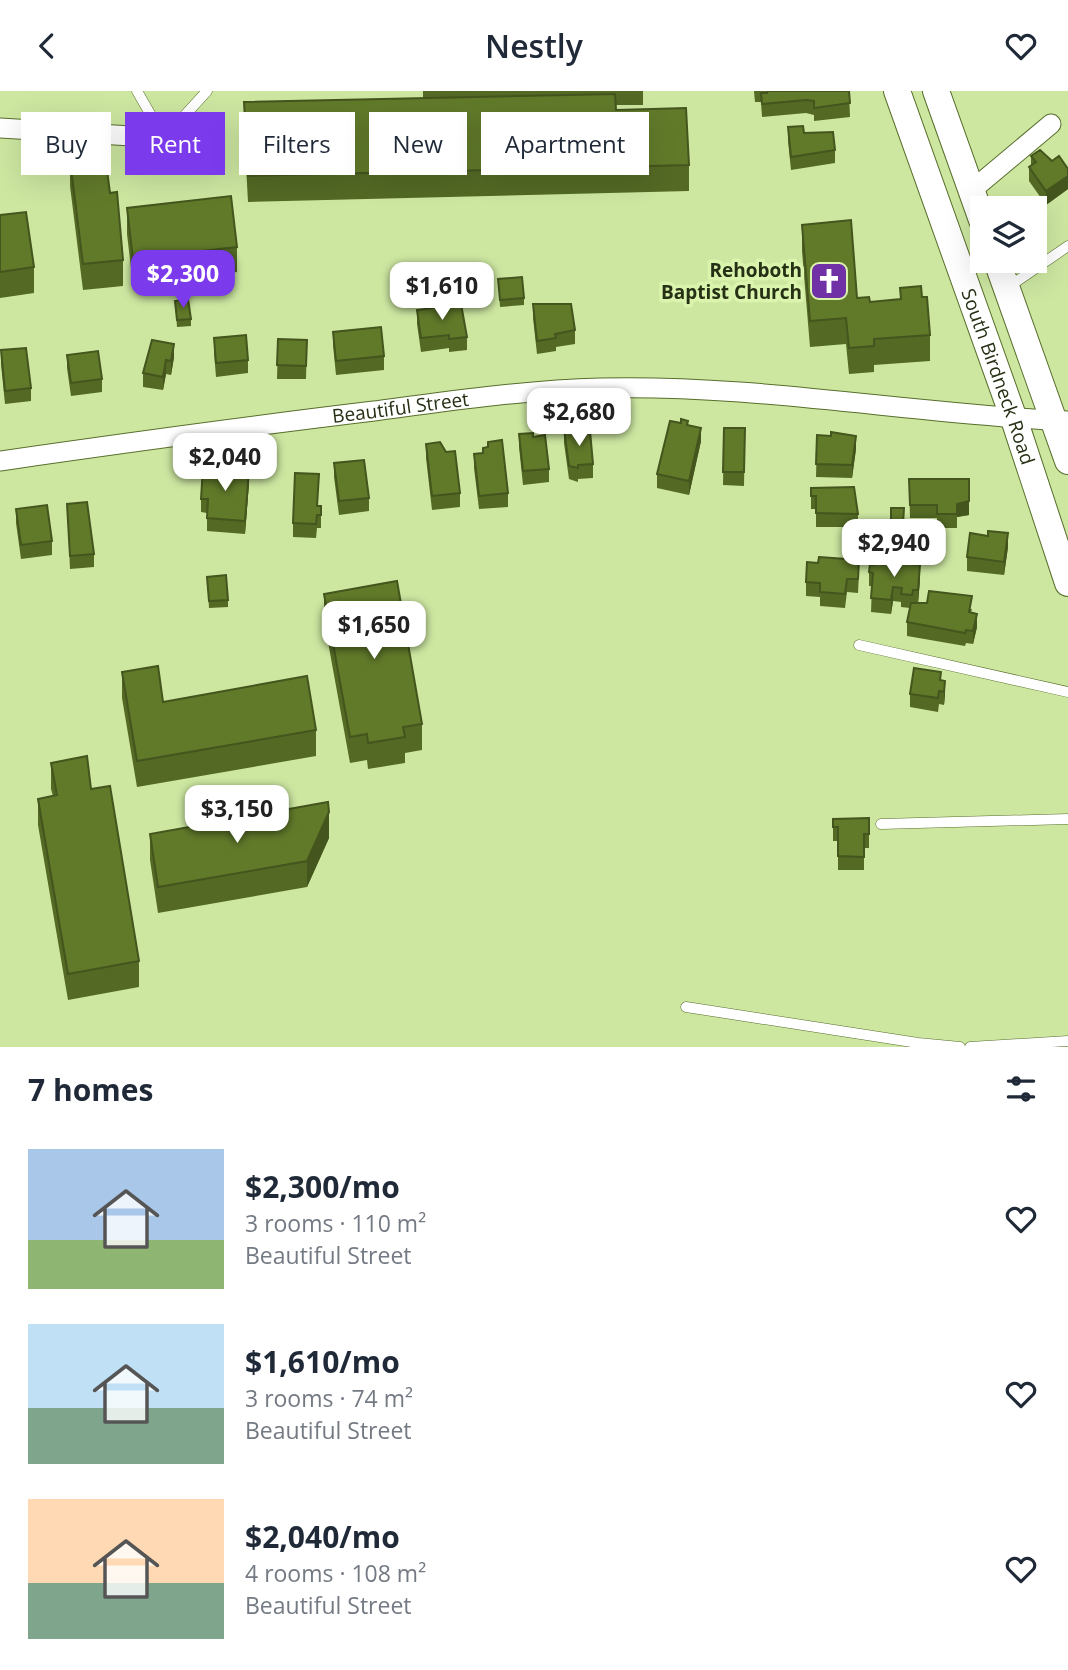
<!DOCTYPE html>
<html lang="en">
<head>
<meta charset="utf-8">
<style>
	:root { --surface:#fff; --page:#f2f2f3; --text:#1f2937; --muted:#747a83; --accent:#7c3aed }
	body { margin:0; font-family:"Open Sans",sans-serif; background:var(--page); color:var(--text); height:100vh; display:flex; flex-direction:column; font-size:26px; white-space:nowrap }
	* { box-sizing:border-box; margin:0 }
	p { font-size:23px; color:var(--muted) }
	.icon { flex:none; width:38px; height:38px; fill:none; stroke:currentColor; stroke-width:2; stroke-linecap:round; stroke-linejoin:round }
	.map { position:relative; height:956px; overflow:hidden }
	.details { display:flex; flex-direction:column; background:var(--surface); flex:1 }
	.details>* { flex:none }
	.top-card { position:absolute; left:21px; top:21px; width:700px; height:63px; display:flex; gap:14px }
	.controls { position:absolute; left:970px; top:105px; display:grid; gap:14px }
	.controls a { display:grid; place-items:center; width:77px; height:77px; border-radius:0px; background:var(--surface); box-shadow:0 7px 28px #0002; font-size:35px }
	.price { position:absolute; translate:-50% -60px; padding:0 16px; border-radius:14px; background:#fff; color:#222; font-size:23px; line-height:46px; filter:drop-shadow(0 2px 4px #0008) }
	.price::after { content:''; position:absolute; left:50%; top:42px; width:21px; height:16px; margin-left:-10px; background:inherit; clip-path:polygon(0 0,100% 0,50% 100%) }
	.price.active { background:var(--accent); color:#fff }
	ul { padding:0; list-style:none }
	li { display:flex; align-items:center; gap:21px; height:175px; padding:0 28px }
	li span { display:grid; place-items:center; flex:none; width:196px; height:140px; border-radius:0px; color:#555 }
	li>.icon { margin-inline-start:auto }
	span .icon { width:84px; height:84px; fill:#fffc; stroke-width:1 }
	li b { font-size:30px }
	h2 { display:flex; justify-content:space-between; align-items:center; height:84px; padding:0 28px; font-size:30px }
	.pill { padding:0 24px; border-radius:0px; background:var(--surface); box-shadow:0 7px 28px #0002; font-size:24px; line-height:63px }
	.pill.active { background:var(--accent); color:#fff }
	header { display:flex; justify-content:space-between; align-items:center; height:91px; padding:0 28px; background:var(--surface); font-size:32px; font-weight:600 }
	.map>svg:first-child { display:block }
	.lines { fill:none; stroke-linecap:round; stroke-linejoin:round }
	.lane-casing { stroke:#586e2c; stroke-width:11 }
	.street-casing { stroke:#586e2c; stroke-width:21 }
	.secondary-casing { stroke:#586e2c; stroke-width:28 }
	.lane { stroke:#fff; stroke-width:10 }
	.street { stroke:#fff; stroke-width:19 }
	.secondary { stroke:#fff; stroke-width:26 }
	.wall { fill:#536924 }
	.shaded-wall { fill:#44551d }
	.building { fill:#617a2a; stroke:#44551d; stroke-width:2 }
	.labels { text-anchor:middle; stroke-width:7; stroke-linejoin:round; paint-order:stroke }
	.poi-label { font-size:19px; font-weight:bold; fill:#263014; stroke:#daf4ae; text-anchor:end }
	.street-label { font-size:19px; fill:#263014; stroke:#daf4ae }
</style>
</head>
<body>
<header><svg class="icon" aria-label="back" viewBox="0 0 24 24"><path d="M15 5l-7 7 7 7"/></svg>Nestly<svg class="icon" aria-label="heart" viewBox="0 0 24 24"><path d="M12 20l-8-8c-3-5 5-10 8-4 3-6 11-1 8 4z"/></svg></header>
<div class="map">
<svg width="1068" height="956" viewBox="0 0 1068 956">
	<rect width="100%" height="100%" fill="#cde7a1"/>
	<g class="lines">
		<defs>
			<path id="lane" d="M137 0 164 47 207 0
				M1007 197 1068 155
				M859 554 1068 601
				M881 733 1068 728
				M686 916 918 952 960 956
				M970 956 1068 950"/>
			<g id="street">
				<path d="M0 37 164 47"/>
				<path d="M971 100 1051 33"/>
				<path id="s1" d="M0 370C125 352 249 335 374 320 449 310 525 299 600 297 757 293 911 323 1068 330"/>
			</g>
			<g id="secondary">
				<path id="s2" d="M897 0 1014 328 1068 492"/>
				<path d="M936 0 982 129"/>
				<path d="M997 170 1068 370"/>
			</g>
		</defs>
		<use href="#lane" class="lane-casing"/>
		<use href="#street" class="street-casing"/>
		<use href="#secondary" class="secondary-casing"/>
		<use href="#lane" class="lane"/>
		<use href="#street" class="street"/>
		<use href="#secondary" class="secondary"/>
	</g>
	<path class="wall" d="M423 0H643V14H616V19L689 74V100L248 111 244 37V11L423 7Z
		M754 0H849L850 26 814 30V24L806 22 762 26 761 11H755Z
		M788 36 804 42 835 59V72L791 79 788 50Z
		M1031 65 1052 70 1068 78V98L1046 114 1029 90V76L1031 74Z
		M70 69 110 102 123 169V195L83 199 70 95Z
		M127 117 237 156V181L133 194 127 143Z
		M0 124 34 176V202L0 207Z
		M802 134 857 207 870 211 900 208V197L922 206 930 244V270L874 274V281L849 283 846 253 810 256 802 160Z
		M498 188 524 207V214L500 216Z
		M175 210 191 228V235L177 236Z
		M533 213 575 239V253L556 256V260L537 263 533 227Z
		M441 216 467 246V259L449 261V257L421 261 417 233V219Z
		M333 241 384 265V279L336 284 333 254Z
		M214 247 248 269V282L216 286 214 261Z
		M278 248 307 249 306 288H277Z
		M152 249 174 266 171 284 166 283 163 299 143 296V282Z
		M1 259 31 297V310L5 313 1 273Z
		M67 264 102 288V301L71 305 67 277Z
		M688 334 701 350 689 404 657 397V383Z
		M724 337H745L744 395 723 394Z
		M564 338 593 373V387L578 388V391L569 388 564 352Z
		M519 343 533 346 549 378V391L523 394 519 356Z
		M817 344 856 358 852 387 816 386Z
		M488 351 508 402V416L479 418 474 377V363L483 362 488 356Z
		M426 353 460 402V416L432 419 426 367Z
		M334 372 369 407V420L339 424 334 386Z
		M909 388 969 424 957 426V437H937V427H910Z
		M249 392 245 443 207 440V422L201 421V408Z
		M811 397 858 423V436H816V418H811Z
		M67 413 94 463V476L70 478Z
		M318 415H321V437H317L316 447 293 446V432Z
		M904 417 903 440 891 439V433Z
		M16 418 52 450V464L21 468 16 432Z
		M1008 456 1004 484 967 480V466Z
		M869 481 920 488 918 512 972 518 971 521 977 536 973 553 966 552 965 555 907 545V531L910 517 901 516V511L893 510 891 523 871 521 872 495H869Z
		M859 482 858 502 847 501 845 517 820 515V506L806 505V491Z
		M207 486 228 509V516L209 517Z
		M324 503 422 633V659L405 662V672L368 678 367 669 350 672 324 529Z
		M122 581 163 611 316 639V665L137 696 122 607Z
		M941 589 945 603 944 614 939 613 938 621 910 616V603Z
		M51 672 139 870V896L68 909 38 734V708L53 705 51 698Z
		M869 727V757H864V779H838V750H833V728Z
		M150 743 329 747 307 796 158 822 150 769Z"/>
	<path class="shaded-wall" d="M1068 85V98L1046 114V100Z
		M174 253V266L171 284V270Z
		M166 269V283L163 299V286Z
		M701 337V350L689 404V390Z
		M856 345V358L852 387V374Z
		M249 379V392L245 443V430Z
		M969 410V424L957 426V413Z
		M1008 442V456L1004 484V471Z
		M920 474V488L918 513V499Z
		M893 496V510L891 523V509Z
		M977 523V536L973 553V540Z
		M945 590V603L944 614V601Z
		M329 721V747L307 796V770Z"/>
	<path class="building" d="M767 0H849L850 12 814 17V10L806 9 762 13 761 2H767Z
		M615 3 616 19 686 17 689 74 248 85 244 11Z
		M803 35 804 42 833 41 835 59 791 66 788 36Z
		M1040 59 1052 70 1059 65 1068 78V85L1046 100 1029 76 1036 71 1031 65Z
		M105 64 110 102 117 101 123 169 83 173 70 69Z
		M231 105 237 156 133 168 127 117Z
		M26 121 34 176 0 181V124Z
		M851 129 857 207 869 206 870 211 901 208 900 197 921 195 922 206H927L930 244 874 248V255L849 257 846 227 810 230 802 134Z
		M522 186 524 207 500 209 498 188Z
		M188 208 191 228 177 229 175 210Z
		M440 212 441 216 461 213 467 246 449 248V244L421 247 417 219 433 217 432 213Z
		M533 213H571L575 239 555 243 556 247 537 250Z
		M381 236 384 265 336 270 333 241Z
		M246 244 248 269 216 272 214 247Z
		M278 248 307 249 306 275 277 274Z
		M152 249 174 253 171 270 166 269 163 286 143 282Z
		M26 257 31 297 5 300 1 259Z
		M98 260 102 288 71 292 67 264Z
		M681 328 688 330 687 334 701 337 689 390 657 383 670 330 681 332Z
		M724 337H745L744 381H723Z
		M564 338 590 340 593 373 578 374V377L569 375Z
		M831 341 856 345 852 374 816 373 817 344 831 345Z
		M533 342V346L545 344 549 378 523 380 519 343Z
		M502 349 508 402 479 405 474 363 483 362V357L488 356V351Z
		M440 351 446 361 455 360 460 402 432 405 426 353Z
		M364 369 369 407 339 410 334 372Z
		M203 376 249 379 245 430 207 427 208 408H201Z
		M295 382 319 383 317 415H321V424H317L316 433 293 432Z
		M909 388H969V410L957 413V423H937V414H910Z
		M854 396 858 423 816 422V405H811V397Z
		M87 411 94 463 70 465 67 413Z
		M47 414 52 450 21 454 16 418Z
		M891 417H904L903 433H891Z
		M988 440 1008 442 1004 471 967 466 970 442 988 445Z
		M819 466 859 469 858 488H847L845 503 820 501V492L806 491 807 471 818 472Z
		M875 469 920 474 918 499H913L912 504 901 503 902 497 893 496 891 509 871 507 873 482 869 481 870 473 874 474Z
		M226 484 228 509 209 510 207 486Z
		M397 490 422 633 403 636 405 646 368 652 367 643 350 646 324 503Z
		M929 500 972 505 969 521 977 523 973 540 966 539 965 542 907 531 911 512H927Z
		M158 575 163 611 307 585 316 639 137 670 122 581Z
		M914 577 941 581 940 589 945 590 944 601 939 600 938 607 910 603Z
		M87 665 91 698 110 695 139 870 68 883 38 708 57 704 51 672Z
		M328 711 329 721 307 770 158 796 150 743Z
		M869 727V743H864V766L838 765V736H833V728Z"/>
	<defs>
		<symbol id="church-square" viewBox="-11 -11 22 22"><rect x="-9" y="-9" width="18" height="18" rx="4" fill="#7031a6" stroke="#daf4ae"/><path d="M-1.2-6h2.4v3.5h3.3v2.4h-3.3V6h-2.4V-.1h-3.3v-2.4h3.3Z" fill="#fff"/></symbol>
	</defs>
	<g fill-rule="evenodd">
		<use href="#church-square" x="807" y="168" width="44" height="44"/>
	</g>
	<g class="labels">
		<g class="poi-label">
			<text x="802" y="186">Rehoboth<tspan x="802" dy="22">Baptist Church</tspan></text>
		</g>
		<g class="street-label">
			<text dy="7" stroke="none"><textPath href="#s2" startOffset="303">South Birdneck Road</textPath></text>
			<text dy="7" stroke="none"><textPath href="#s1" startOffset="404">Beautiful Street</textPath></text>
		</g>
	</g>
</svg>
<div class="controls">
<a><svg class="icon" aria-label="layers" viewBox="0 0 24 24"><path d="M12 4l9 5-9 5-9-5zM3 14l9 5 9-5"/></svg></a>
</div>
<b class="price active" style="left:183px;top:219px">$2,300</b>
<b class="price" style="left:442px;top:231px">$1,610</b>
<b class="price" style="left:579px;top:357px">$2,680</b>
<b class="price" style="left:225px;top:402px">$2,040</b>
<b class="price" style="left:894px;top:488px">$2,940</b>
<b class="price" style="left:374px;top:570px">$1,650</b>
<b class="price" style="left:237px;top:754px">$3,150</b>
<div class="top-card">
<a class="pill">Buy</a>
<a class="pill active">Rent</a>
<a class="pill">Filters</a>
<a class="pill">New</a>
<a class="pill">Apartment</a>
</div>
</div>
<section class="details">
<h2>7 homes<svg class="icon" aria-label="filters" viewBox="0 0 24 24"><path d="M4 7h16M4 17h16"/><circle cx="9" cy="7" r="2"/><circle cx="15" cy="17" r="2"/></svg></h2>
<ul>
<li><span style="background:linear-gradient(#a9c7e8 65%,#8fb573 0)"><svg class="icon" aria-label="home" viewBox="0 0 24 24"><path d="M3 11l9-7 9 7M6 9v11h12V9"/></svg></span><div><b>$2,300/mo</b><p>3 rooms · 110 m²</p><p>Beautiful Street</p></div><svg class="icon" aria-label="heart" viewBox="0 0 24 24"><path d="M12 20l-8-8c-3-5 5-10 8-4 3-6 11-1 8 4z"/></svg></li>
<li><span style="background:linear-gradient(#bfe0f5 60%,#7fa58c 0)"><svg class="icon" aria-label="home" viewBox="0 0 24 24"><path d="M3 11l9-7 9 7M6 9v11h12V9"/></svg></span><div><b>$1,610/mo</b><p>3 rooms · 74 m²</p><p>Beautiful Street</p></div><svg class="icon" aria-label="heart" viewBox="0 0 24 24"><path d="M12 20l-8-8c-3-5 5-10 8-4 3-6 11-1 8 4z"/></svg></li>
<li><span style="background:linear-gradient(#ffd9b3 60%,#7fa58c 0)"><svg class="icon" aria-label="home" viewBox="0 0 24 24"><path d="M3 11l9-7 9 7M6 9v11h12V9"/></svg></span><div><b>$2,040/mo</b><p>4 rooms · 108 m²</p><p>Beautiful Street</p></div><svg class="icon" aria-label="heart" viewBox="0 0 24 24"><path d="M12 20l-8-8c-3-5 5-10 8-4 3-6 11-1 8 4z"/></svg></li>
</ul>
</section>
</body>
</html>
